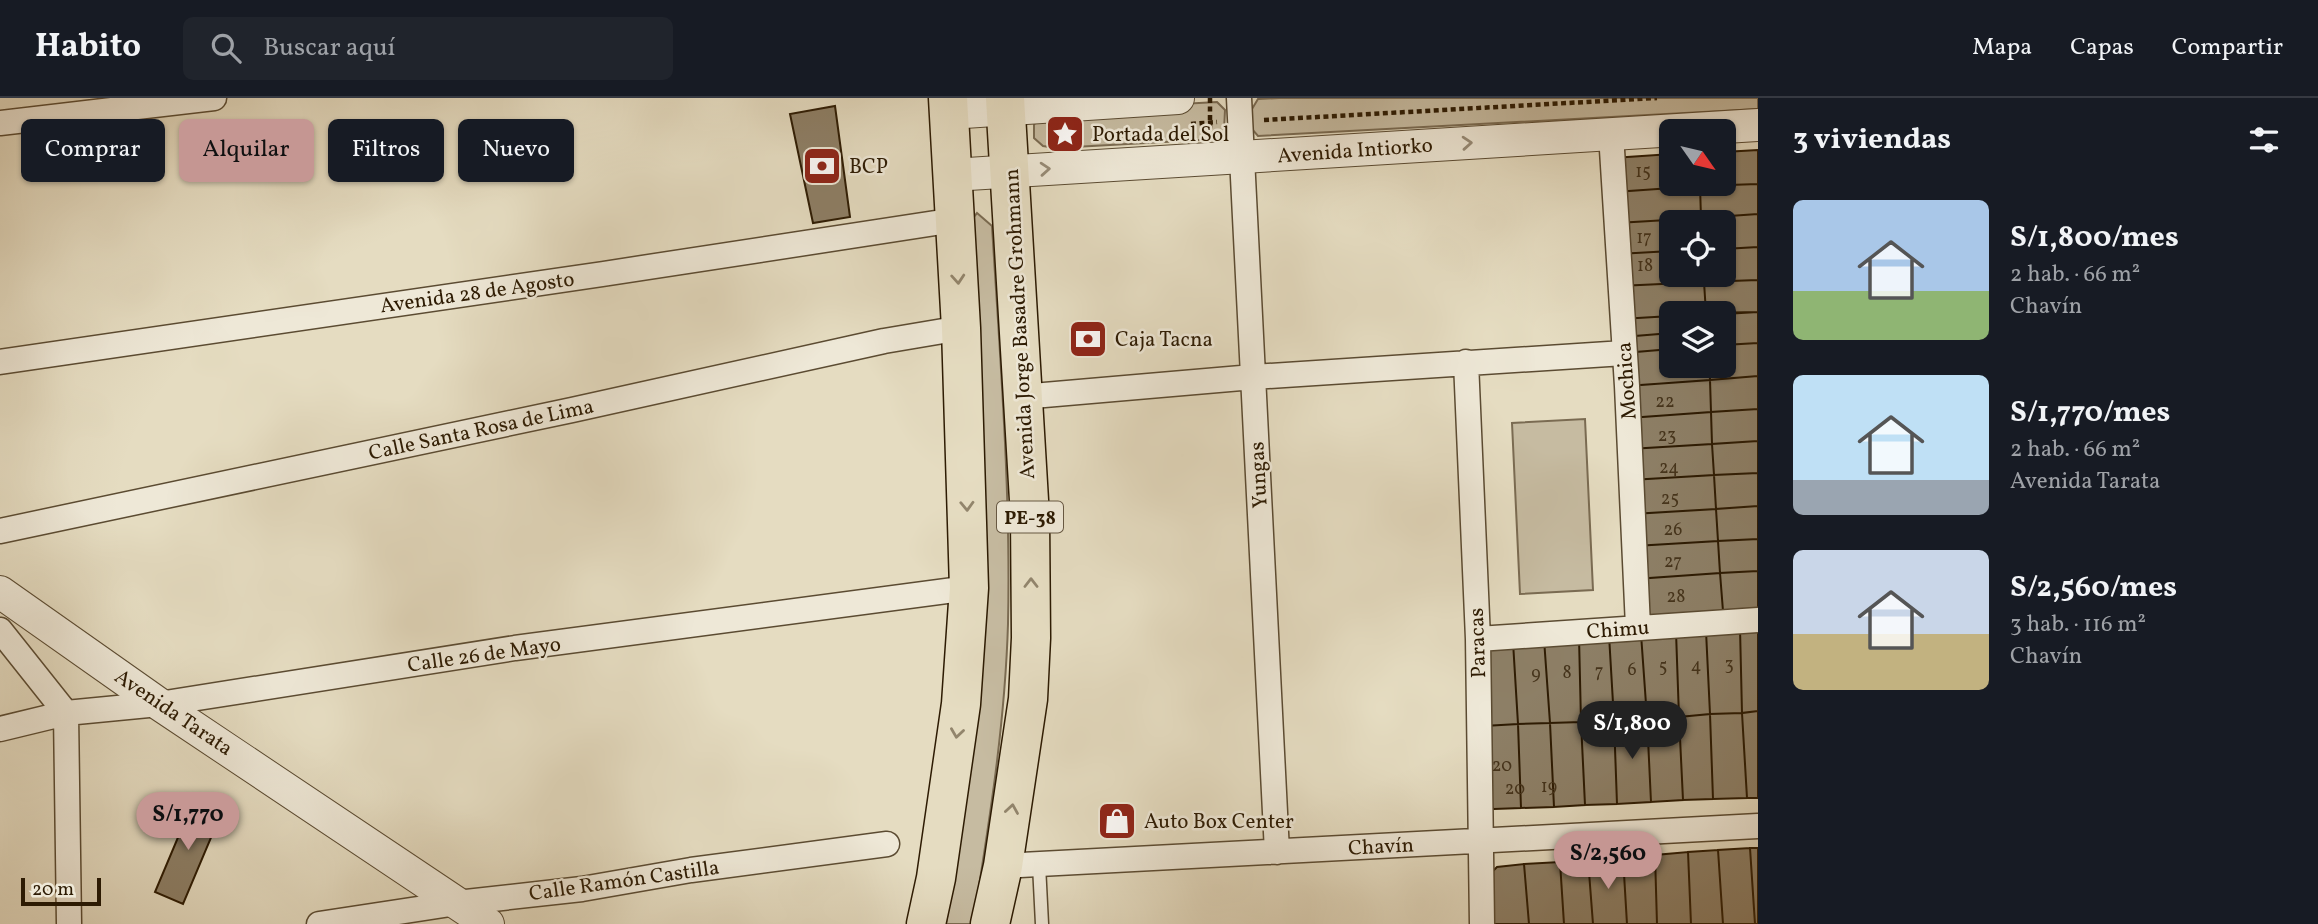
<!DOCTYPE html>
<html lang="es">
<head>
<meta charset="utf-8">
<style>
	:root { --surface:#171b24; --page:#20242c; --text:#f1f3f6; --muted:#9ea1a6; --line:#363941; --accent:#c59692 }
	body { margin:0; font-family:Vollkorn,serif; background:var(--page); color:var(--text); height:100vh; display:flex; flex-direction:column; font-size:26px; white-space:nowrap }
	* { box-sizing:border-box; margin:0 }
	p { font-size:23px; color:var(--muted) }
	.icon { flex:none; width:38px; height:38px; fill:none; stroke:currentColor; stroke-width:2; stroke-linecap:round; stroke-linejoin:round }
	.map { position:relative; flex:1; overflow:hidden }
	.sheet { display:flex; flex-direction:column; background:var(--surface); width:560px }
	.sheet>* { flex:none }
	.guide { position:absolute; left:21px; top:21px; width:665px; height:63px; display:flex; gap:14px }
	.needle { width:46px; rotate:124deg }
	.controls { position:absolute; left:1659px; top:21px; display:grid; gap:14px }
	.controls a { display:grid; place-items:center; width:77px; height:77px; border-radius:10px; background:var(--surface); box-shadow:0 2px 5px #0004; font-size:35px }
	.scale { position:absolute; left:21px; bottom:18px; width:80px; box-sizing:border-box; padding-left:7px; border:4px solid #2d1b03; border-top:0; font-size:19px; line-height:24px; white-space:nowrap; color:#2d1b03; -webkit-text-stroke:5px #eee8d7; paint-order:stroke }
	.price { position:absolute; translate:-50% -60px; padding:0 16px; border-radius:24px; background:var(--accent); color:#111; font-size:23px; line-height:46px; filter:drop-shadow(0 2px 4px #0008) }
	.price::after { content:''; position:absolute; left:50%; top:42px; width:21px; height:16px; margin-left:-10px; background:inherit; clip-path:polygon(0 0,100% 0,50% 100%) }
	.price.on { background:#222; color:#fff }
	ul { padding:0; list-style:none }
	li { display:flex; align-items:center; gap:21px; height:175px; padding:0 35px }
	li span { display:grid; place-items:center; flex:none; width:196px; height:140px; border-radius:10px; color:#555 }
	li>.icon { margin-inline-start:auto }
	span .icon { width:84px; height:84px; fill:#fffc; stroke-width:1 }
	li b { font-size:30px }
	h2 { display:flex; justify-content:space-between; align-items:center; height:84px; padding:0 35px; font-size:30px }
	.chip { padding:0 24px; border-radius:10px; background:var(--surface); box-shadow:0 2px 5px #0004; font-size:24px; line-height:63px }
	.chip.on { background:var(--accent); color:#111 }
	header { display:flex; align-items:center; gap:42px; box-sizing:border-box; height:98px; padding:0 35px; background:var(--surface); border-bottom:2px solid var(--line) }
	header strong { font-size:33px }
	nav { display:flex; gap:38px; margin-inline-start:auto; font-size:24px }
	.search { width:490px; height:63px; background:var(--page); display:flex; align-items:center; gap:18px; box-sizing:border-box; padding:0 24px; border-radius:10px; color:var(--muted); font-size:26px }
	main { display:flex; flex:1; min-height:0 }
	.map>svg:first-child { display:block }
	.green { fill:#c6bba1; stroke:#7a6b52; stroke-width:2 }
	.building { fill:#8d7f66; stroke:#2d1b03; stroke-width:2 }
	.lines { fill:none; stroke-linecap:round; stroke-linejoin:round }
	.service-casing { stroke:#5b4b32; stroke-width:15 }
	.minor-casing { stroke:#5b4b32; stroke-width:27 }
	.tertiary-casing { stroke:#5b4b32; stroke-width:34 }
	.trunk-casing { stroke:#2d1b03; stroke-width:41 }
	.path { stroke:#2d1b03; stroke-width:4.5; stroke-dasharray:5 3.5; stroke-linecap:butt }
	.service { stroke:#eee8d7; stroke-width:12 }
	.minor { stroke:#eee8d7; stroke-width:24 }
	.tertiary { stroke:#eee8d7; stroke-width:32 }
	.trunk { stroke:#e5dcc1; stroke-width:38 }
	.oneway { stroke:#978c78 }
	.oneway2 { stroke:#92856c }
	.labels { text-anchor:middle; stroke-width:5; stroke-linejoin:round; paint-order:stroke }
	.number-label { font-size:18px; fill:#45341c }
	.shield { fill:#eee8d7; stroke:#675843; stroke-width:2 }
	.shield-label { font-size:19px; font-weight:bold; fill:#2d1b03 }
	.poi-label { font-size:21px; fill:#2d1b03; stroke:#eee8d7; text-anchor:start }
	.street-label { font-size:21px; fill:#2d1b03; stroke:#eee8d7 }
</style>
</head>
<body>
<header>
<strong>Habito</strong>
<div class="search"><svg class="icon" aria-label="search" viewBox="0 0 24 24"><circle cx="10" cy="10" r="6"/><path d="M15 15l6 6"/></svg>Buscar aquí</div>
<nav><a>Mapa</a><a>Capas</a><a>Compartir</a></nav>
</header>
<main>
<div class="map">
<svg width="1758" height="826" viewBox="0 0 1758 826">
	<rect width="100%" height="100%" fill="#e5dcc1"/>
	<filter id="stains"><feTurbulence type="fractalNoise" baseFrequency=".00286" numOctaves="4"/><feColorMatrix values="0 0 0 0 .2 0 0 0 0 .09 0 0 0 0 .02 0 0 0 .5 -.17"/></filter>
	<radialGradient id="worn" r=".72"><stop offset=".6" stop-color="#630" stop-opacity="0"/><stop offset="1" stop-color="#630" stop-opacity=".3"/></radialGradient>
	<path class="green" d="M1279 0H1758V11L1258 38 1251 30 1252 11 1258 1Z
		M1217 4 1225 12 1224 33 1218 41 1056 50 1043 48 1034 40V27L1037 20 1053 13Z
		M977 115 992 128C1000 260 1011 393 1008 526 1005 627 989 726 973 826H946L967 690 968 126Z
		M1585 321 1593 492 1520 496 1512 325Z"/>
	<path class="building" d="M835 8 850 119 813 125 790 16Z
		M1758 52V86L1700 88 1699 86H1724V54Z
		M1671 56V86H1699L1700 88 1615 94 1613 60Z
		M1758 86V116L1701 120 1700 88Z
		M1700 88 1701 120 1617 125 1615 94Z
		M1758 116V149L1724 151V124H1701V120Z
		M1701 120V124H1671V153L1618 156 1617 125Z
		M1758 149V182L1704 184V177H1724V151Z
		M1671 153V177H1704V184L1619 188 1618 156Z
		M1758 182V214L1706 215 1704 184Z
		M1704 184 1706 215H1671V218L1621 221 1619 188Z
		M1758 214V245L1724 247V216Z
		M1671 218V235L1623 239 1621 221Z
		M1671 235V251L1624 255 1623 239Z
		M1758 245V278L1710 282 1709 268H1724V247Z
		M1671 251V268H1709L1710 282 1627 288 1624 255Z
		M1758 278V311L1711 314 1710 282Z
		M1710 282 1711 314 1629 320 1627 288Z
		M1758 311V343L1712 346 1711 314Z
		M1711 314 1712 346 1630 351 1629 320Z
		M1758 343V375L1714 377 1712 346Z
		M1712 346 1714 377 1631 382 1630 351Z
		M1758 375V408L1716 411 1714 377Z
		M1714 377 1716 411 1633 416 1631 382Z
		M1758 408V441L1718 443 1716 411Z
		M1716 411 1718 443 1635 448 1633 416Z
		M1758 441V473L1720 475 1718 443Z
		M1718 443 1720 475 1636 481 1635 448Z
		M1758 473V510L1723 513 1720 475Z
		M1720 475 1723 513 1648 518 1636 481Z
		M1758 529V613L1742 615 1740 530Z
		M1740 530 1742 615 1710 616 1706 533Z
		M1706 533 1710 616 1679 619 1676 534Z
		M1676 534 1679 619 1647 620 1641 536Z
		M1641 536 1647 620 1614 622 1609 537Z
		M1609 537 1614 622 1581 624 1579 539Z
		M1579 539 1581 624 1550 625 1544 541Z
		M1544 541 1550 625 1518 626 1513 544Z
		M1513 544 1518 626 1484 628 1486 545Z
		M1758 613V700H1747L1742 615Z
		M1742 615 1747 700 1713 701 1710 616Z
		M1710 616 1713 701 1683 702 1679 619Z
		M1679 619 1683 702 1651 704 1647 620Z
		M1647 620 1651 704 1617 706 1614 622Z
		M1614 622 1617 706 1585 707 1581 624Z
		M1581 624 1585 707 1554 709 1550 625Z
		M1550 625 1554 709 1521 710 1518 626Z
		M1518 626 1521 710 1494 711 1487 706 1484 628Z
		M195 699 221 716 183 806 155 794Z
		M1750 750H1758V826H1755Z
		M1750 750 1755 826H1723L1718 752Z
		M1718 752 1723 826H1691L1688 754Z
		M1688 754 1691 826H1657L1655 757Z
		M1655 757 1657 826H1627L1623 759Z
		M1623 759 1627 826H1593L1588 761Z
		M1588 761 1593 826H1564L1560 764Z
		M1560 764 1564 826H1529L1524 766Z
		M1524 766 1529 826H1491L1489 777 1497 769Z"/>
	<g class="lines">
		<defs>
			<path id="service" d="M1039 767 1042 826"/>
			<path id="minor" d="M1239 0 1277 754
				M0 25 214 0
				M1611 36 1627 288 1638 529
				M0 264 603 176 955 122
				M1466 264 1478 541 1482 826
				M1021 299 1253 279 1624 255
				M0 433 572 312 884 243 961 230
				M0 532 66 615 69 826
				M1478 541 1758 522
				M0 631 66 615 159 606 515 550 969 490
				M1003 768 1758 728
				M319 826 457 805 582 791 691 772 887 746"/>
			<path id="tertiary" d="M949 15 1178 0
				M952 77 1758 27
				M0 494 159 606 488 826"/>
			<path id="trunk" d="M926 826 936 780 961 606 969 490 961 230 948 0
				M990 826 1003 768 1028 601 1031 540 1030 419 1005 0"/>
		</defs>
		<use href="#service" class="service-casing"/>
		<use href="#minor" class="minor-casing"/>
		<use href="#tertiary" class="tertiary-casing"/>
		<use href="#trunk" class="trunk-casing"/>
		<path class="path" d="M1210 0V34
			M1264 22 1657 0
			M1191 26 1217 24"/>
		<use href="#service" class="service"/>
		<use href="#minor" class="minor"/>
		<use href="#tertiary" class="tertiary"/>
		<use href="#trunk" class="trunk"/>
	</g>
	<defs><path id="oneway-chevron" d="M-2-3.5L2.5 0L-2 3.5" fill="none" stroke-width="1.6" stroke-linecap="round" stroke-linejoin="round" transform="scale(1.75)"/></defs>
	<g class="oneway">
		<use href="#oneway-chevron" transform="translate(1467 45) rotate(-4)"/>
		<use href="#oneway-chevron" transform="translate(1045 71) rotate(-4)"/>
	</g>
	<g class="oneway2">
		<use href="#oneway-chevron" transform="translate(958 181) rotate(86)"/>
		<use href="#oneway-chevron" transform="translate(967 408) rotate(88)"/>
		<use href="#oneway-chevron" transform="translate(1031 485) rotate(-90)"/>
		<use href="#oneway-chevron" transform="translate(957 635) rotate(98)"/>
		<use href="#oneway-chevron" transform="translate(1012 711) rotate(-81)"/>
	</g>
	<defs>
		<symbol id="sight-square" viewBox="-11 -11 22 22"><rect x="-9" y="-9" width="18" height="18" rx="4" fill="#8f2418" stroke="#eee8d7"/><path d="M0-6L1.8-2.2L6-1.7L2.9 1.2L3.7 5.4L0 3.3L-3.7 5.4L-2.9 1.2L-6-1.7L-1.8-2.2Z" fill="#fff"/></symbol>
		<symbol id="bank-square" viewBox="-11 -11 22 22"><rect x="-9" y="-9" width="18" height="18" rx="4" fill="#8f2418" stroke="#eee8d7"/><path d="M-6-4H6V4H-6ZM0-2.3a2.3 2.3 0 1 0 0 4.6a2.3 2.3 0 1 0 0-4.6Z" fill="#fff"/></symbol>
		<symbol id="shop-square" viewBox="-11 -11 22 22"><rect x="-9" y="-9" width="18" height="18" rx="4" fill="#8f2418" stroke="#eee8d7"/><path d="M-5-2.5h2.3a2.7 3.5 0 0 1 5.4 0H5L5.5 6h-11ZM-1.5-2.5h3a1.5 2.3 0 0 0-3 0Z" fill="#fff"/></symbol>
	</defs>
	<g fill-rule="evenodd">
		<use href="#sight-square" x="1043" y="14" width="44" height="44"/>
		<use href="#bank-square" x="800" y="46" width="44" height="44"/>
		<use href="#bank-square" x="1066" y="219" width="44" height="44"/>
		<use href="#shop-square" x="1095" y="701" width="44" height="44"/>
	</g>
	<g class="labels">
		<g class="number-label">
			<text x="1643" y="79">15</text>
			<text x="1644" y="145">17</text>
			<text x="1645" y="173">18</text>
			<text x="1665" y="309">22</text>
			<text x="1667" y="343">23</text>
			<text x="1669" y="375">24</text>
			<text x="1670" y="406">25</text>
			<text x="1673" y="437">26</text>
			<text x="1673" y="469">27</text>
			<text x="1676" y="504">28</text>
			<text x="1729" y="572">3</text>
			<text x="1696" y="573">4</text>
			<text x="1663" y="574">5</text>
			<text x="1632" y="577">6</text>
			<text x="1599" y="579">7</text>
			<text x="1567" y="580">8</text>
			<text x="1536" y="581">9</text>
			<text x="1502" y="673">20</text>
			<text x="1549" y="694">19</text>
			<text x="1515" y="696">20</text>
		</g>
		<rect class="shield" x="997" y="403.5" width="66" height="31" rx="5"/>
		<g class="shield-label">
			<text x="1030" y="426">PE-38</text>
		</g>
		<g class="poi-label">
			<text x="1092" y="43">Portada del Sol</text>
			<text x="849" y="75">BCP</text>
			<text x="1115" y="248">Caja Tacna</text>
			<text x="1144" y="730">Auto Box Center</text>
		</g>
		<g class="street-label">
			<text transform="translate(1355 52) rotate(-4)" y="7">Avenida Intiorko</text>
			<text transform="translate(477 194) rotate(-8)" y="7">Avenida 28 de Agosto</text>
			<text transform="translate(1019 226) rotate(-93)" y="7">Avenida Jorge Basadre Grohmann</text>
			<text transform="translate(1626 283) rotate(-94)" y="7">Mochica</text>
			<text transform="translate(481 331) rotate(-12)" y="7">Calle Santa Rosa de Lima</text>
			<text transform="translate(1258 377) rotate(-93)" y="7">Yungas</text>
			<text transform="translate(1618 531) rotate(-4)" y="7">Chimu</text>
			<text transform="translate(1477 545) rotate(-92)" y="7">Paracas</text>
			<text transform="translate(484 556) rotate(-8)" y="7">Calle 26 de Mayo</text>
			<text transform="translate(174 614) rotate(34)" y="7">Avenida Tarata</text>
			<text transform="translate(1381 748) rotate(-3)" y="7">Chavín</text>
			<text transform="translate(624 782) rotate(-8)" y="7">Calle Ramón Castilla</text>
		</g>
	</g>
	<rect width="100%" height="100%" filter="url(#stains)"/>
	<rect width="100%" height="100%" fill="url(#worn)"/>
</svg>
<div class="controls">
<a><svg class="needle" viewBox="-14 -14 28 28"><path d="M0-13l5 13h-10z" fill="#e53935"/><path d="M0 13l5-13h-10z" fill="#9ea1a6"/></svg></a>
<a><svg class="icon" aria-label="locate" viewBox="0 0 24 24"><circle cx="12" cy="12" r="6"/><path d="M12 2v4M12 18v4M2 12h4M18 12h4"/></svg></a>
<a><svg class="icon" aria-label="layers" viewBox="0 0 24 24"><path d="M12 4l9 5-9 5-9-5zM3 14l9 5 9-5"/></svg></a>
</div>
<div class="scale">20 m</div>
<b class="price on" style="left:1632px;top:663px">S/1,800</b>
<b class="price" style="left:188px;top:754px">S/1,770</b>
<b class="price" style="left:1608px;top:793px">S/2,560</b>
<div class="guide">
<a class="chip">Comprar</a>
<a class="chip on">Alquilar</a>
<a class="chip">Filtros</a>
<a class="chip">Nuevo</a>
</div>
</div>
<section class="sheet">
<h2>3 viviendas<svg class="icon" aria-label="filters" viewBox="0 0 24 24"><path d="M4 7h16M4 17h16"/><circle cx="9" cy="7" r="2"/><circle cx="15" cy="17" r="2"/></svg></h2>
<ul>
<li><span style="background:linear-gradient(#a9c7e8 65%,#8fb573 0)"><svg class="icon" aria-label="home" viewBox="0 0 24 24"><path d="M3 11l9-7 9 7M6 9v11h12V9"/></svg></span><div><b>S/1,800/mes</b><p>2 hab. · 66 m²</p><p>Chavín</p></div></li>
<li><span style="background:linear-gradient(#bfe0f5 75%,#9aa5b1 0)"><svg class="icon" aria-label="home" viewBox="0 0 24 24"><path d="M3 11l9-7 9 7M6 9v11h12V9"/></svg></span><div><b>S/1,770/mes</b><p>2 hab. · 66 m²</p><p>Avenida Tarata</p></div></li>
<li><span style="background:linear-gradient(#c9d6e8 60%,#c2b280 0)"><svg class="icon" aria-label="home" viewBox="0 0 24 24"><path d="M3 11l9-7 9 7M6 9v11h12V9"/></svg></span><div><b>S/2,560/mes</b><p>3 hab. · 116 m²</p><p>Chavín</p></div></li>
</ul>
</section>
</main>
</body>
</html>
